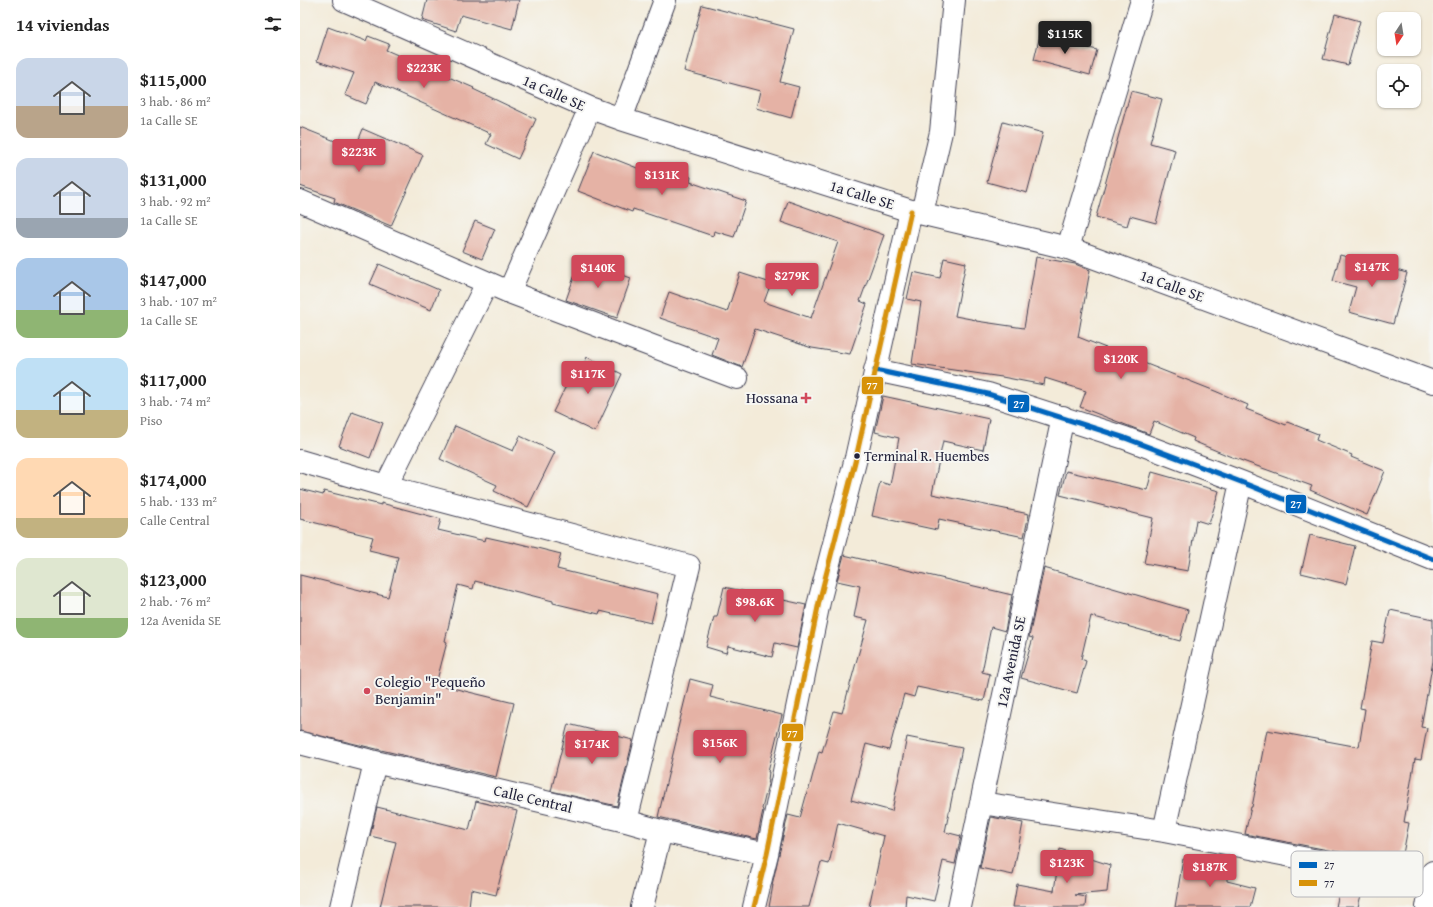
<!DOCTYPE html>
<html lang="es">
<head>
<meta charset="utf-8">
<style>
	:root { --surface:#fff; --page:#f2f2f2; --text:#222; --muted:#767676; --accent:#d1495b }
	body { margin:0; font-family:"Gentium Book Plus",serif; background:var(--page); color:var(--text); height:100vh; display:flex; flex-direction:column; font-size:15px; white-space:nowrap }
	* { box-sizing:border-box; margin:0 }
	p { font-size:13px; color:var(--muted) }
	.icon { flex:none; width:22px; height:22px; fill:none; stroke:currentColor; stroke-width:2; stroke-linecap:round; stroke-linejoin:round }
	.map { position:relative; flex:1; overflow:hidden }
	.side { display:flex; flex-direction:column; background:var(--surface); width:300px }
	.side>* { flex:none }
	.needle { width:26px; rotate:192deg }
	.tools { position:absolute; left:1077px; top:12px; display:grid; gap:8px }
	.tools a { display:grid; place-items:center; width:44px; height:44px; border-radius:8px; background:var(--surface); box-shadow:0 1px 3px #0004; font-size:20px }
	.price { position:absolute; translate:-50% -34px; padding:0 9px; border-radius:4px; background:var(--accent); color:#fff; font-size:13px; line-height:26px; filter:drop-shadow(0 1px 2px #0008) }
	.price::after { content:''; position:absolute; left:50%; top:24px; width:12px; height:9px; margin-left:-6px; background:inherit; clip-path:polygon(0 0,100% 0,50% 100%) }
	.price.active { background:#222; color:#fff }
	ul { padding:0; list-style:none }
	li { display:flex; align-items:center; gap:12px; height:100px; padding:0 16px }
	li span { display:grid; place-items:center; flex:none; width:112px; height:80px; border-radius:12px; color:#555 }
	li>.icon { margin-inline-start:auto }
	span .icon { width:48px; height:48px; fill:#fffc; stroke-width:1 }
	li b { font-size:17px }
	h2 { display:flex; justify-content:space-between; align-items:center; height:48px; padding:0 16px; font-size:17px }
	main { display:flex; flex:1; min-height:0 }
	.map>svg:first-child { display:block }
	.building { fill:#e5b2a5 }
	.lines { fill:none; stroke-linecap:round; stroke-linejoin:round }
	.minor-casing { stroke:#414053; stroke-width:24 }
	.minor { stroke:#fff; stroke-width:22 }
	.bus-1-casing { stroke:#f6f6f2; stroke-width:8 }
	.bus-2-casing { stroke:#f6f6f2; stroke-width:8 }
	.bus-1 { stroke:#0065bd; stroke-width:5 }
	.bus-2 { stroke:#d79209; stroke-width:5 }
	.poi-dot { fill:#d1495b; stroke:#f6f6f2; stroke-width:1.5 }
	.bus-dot { fill:#22223b; stroke:#f6f6f2; stroke-width:1.5 }
	.labels { text-anchor:middle; stroke-width:4; stroke-linejoin:round; paint-order:stroke }
	.bus-label { font-size:14px; fill:#22223b; stroke:#f6f6f2; text-anchor:start }
	.street-label { font-size:15px; fill:#22223b; stroke:#f6f6f2 }
	.poi-label { font-size:15px; fill:#22223b; stroke:#f6f6f2; text-anchor:end }
	.key { fill:#f6f6f2; stroke:#b6b6bb; stroke-width:1 }
	.key-label { font-size:11px; fill:#22223b }
	.line-badge { stroke:#f6f6f2; stroke-width:1.5 }
	.badge-label { font-size:11px; text-anchor:middle; font-weight:bold; fill:#fff }
</style>
</head>
<body>
<main>
<section class="side">
<h2>14 viviendas<svg class="icon" aria-label="filters" viewBox="0 0 24 24"><path d="M4 7h16M4 17h16"/><circle cx="9" cy="7" r="2"/><circle cx="15" cy="17" r="2"/></svg></h2>
<ul>
<li><span style="background:linear-gradient(#c9d6e8 60%,#b9a48a 0)"><svg class="icon" aria-label="home" viewBox="0 0 24 24"><path d="M3 11l9-7 9 7M6 9v11h12V9"/></svg></span><div><b>$115,000</b><p>3 hab. · 86 m²</p><p>1a Calle SE</p></div></li>
<li><span style="background:linear-gradient(#c9d6e8 75%,#9aa5b1 0)"><svg class="icon" aria-label="home" viewBox="0 0 24 24"><path d="M3 11l9-7 9 7M6 9v11h12V9"/></svg></span><div><b>$131,000</b><p>3 hab. · 92 m²</p><p>1a Calle SE</p></div></li>
<li><span style="background:linear-gradient(#a9c7e8 65%,#8fb573 0)"><svg class="icon" aria-label="home" viewBox="0 0 24 24"><path d="M3 11l9-7 9 7M6 9v11h12V9"/></svg></span><div><b>$147,000</b><p>3 hab. · 107 m²</p><p>1a Calle SE</p></div></li>
<li><span style="background:linear-gradient(#bfe0f5 65%,#c2b280 0)"><svg class="icon" aria-label="home" viewBox="0 0 24 24"><path d="M3 11l9-7 9 7M6 9v11h12V9"/></svg></span><div><b>$117,000</b><p>3 hab. · 74 m²</p><p>Piso</p></div></li>
<li><span style="background:linear-gradient(#ffd9b3 75%,#c2b280 0)"><svg class="icon" aria-label="home" viewBox="0 0 24 24"><path d="M3 11l9-7 9 7M6 9v11h12V9"/></svg></span><div><b>$174,000</b><p>5 hab. · 133 m²</p><p>Calle Central</p></div></li>
<li><span style="background:linear-gradient(#dfe7d0 75%,#8fb573 0)"><svg class="icon" aria-label="home" viewBox="0 0 24 24"><path d="M3 11l9-7 9 7M6 9v11h12V9"/></svg></span><div><b>$123,000</b><p>2 hab. · 76 m²</p><p>12a Avenida SE</p></div></li>
</ul>
</section>
<div class="map">
<svg width="1133" height="907" viewBox="0 0 1133 907">
	<rect width="100%" height="100%" fill="#f6f6f2"/>
	<filter id="ink" filterUnits="userSpaceOnUse"><feTurbulence type="fractalNoise" baseFrequency=".025" numOctaves="2"/><feDisplacementMap in="SourceGraphic" scale="8" xChannelSelector="R" yChannelSelector="G"/><feConvolveMatrix kernelMatrix="1 2 1 2 8 2 1 2 1" color-interpolation-filters="sRGB"/></filter>
	<filter id="wash" filterUnits="userSpaceOnUse"><feTurbulence type="fractalNoise" baseFrequency=".012" numOctaves="4" result="noise"/><feDisplacementMap in="SourceGraphic" scale="16" xChannelSelector="R" yChannelSelector="G"/><feGaussianBlur stdDeviation="0.9" result="paint"/><feColorMatrix in="noise" values="0 0 0 0 0 0 0 0 0 0 0 0 0 0 0 0 0 1.4 0 .05"/><feComposite in="paint" operator="in"/></filter>
	<g filter="url(#wash)">
		<rect width="100%" height="100%" fill="#f3ebd9"/>
		<g id="blocks">
			<path class="building" d="M127 0H219L212 29 161 15 156 31 122 20Z
				M402 5 494 29 480 82 499 87 491 118 456 108 460 91 384 71Z
				M1035 14 1060 21 1048 65 1023 59Z
				M28 27 66 41 68 36 89 44 86 50 174 88 173 89 236 119 218 159 186 144 191 134 75 82 66 104 45 95 54 73 17 61Z
				M740 35 797 50 790 75 734 60Z
				M831 91 862 99 850 143 875 150 856 223 830 216 827 226 796 217Z
				M703 122 743 133 727 193 687 182Z
				M0 127 55 149 63 129 123 155 91 226 34 202 35 198 0 186Z
				M294 151 350 173 353 165 391 177 390 182 446 201 434 237 414 231 413 236 333 209 332 212 278 191Z
				M488 201 584 235 560 301 567 304 550 354 512 348 455 329 442 367 412 355 418 338 360 318 369 292 427 312 440 273 471 283 464 302 511 318 538 242 481 222Z
				M175 221 195 229 182 259 162 251Z
				M1040 255 1107 273 1093 324 1049 312 1056 287 1033 281Z
				M736 257 775 264 790 270 778 337 915 391 948 405 946 409 986 425 987 422 1018 434 1016 440 1052 455 1051 457 1085 471 1067 515 1010 490 1012 486 929 456 893 441 894 438 854 421 849 434 780 407 786 391 745 378 744 385 702 377 612 364 621 302 607 299 613 272 640 278 644 258 666 263 655 316 676 320V321L724 328Z
				M280 260 331 278 317 318 266 300Z
				M79 264 139 290 131 310 70 284Z
				M287 357 322 374 295 432 253 412 273 372 279 375Z
				M583 396 689 419 683 450 643 441 632 494 729 514 724 537 639 519 637 530 572 516 580 482 590 485 599 438 575 432Z
				M52 412 83 423 70 458 39 446Z
				M155 426 213 451 220 436 255 452 228 507 194 491 197 485 140 459Z
				M766 471 847 490 852 472 919 491 909 524 896 520 888 571 844 563 853 518 760 495Z
				M0 489 23 495 24 491 81 505V503L141 519 138 530 185 541 186 537 213 543V542L261 554 257 569 358 594 351 623 300 611 299 614 253 603V601L175 581 173 589 158 585 145 641 147 642 136 684 214 703 196 777 0 731V575L88 597 98 557 69 550 73 537 0 519Z
				M1010 535 1055 546 1046 584 1001 573Z
				M544 555 712 595 705 631 691 627 682 672 690 674 684 701 617 687 614 697 604 694 589 750 566 744 551 800 592 811 607 737 662 748 645 832 661 836 655 864 643 861 634 901 606 895 605 907H569L584 836 538 823 529 864 521 862 509 907H469L473 885H472L488 815 500 818 508 789H509L519 751 522 752 534 711 542 713 568 620 554 617 560 586 537 581Z
				M744 568 888 610 880 641 791 616 781 659 786 661 777 693 721 678 733 638 729 637Z
				M424 587 506 605 497 648 475 643 472 657 428 646 426 653 406 647 414 617H417Z
				M1090 610 1133 619V661L1121 727 1127 728 1121 760 1115 759 1104 822 1109 823 1101 864 945 834 951 807H952L967 730 1059 747 1065 709 1060 708 1072 641 1083 643Z
				M390 679 413 685 410 697 482 715 468 772H469L468 780H469L462 809 463 810 457 839 358 817 378 733 377 732Z
				M268 724 333 740 317 806 251 791Z
				M176 801 217 811 196 895 171 889 169 907H80L96 842 70 836 77 807 169 830Z
				M691 817 723 823 713 875 680 868Z
				M760 849 810 865 807 892 775 895 786 897 785 907H713L717 884 754 891Z
				M883 859 920 866 918 875 927 876V881L955 888 950 907H875Z
				M1042 878 1064 883 1058 907H1036Z"/>
		</g>
	</g>
	<g filter="url(#ink)">
		<use href="#blocks" fill-opacity="0" stroke="#414053" stroke-width="1"/>
		<g class="lines">
			<defs>
				<path id="minor" d="M44 0 290 108 321 119 611 211 768 248 1133 382
					M321 119 365 0
					M0 201 209 292 437 378
					M622 213 641 132 654 0
					M768 248 842 0
					M209 292 290 108
					M575 370 688 394 825 438 941 482 1133 559
					M0 461 86 486 389 566 326 821
					M86 486 187 283
					M0 743 75 762 326 821 361 831 467 854
					M681 803 864 831 1131 883
					M864 831 941 482
					M41 907 75 762
					M342 907 361 831
					M454 907 467 854 519 602 556 458 611 211
					M659 907 763 417
					M1127 907 1133 872"/>
			</defs>
			<use href="#minor" class="minor-casing"/>
			<use href="#minor" class="minor"/>
			<defs>
				<path id="bus-1" d="M575 370 688 394 825 438 941 482 1133 559"/>
				<path id="bus-2" d="M454 907 467 854 519 602 556 458 611 211"/>
			</defs>
			<use href="#bus-1" class="bus-1-casing"/>
			<use href="#bus-2" class="bus-2-casing"/>
			<use href="#bus-1" class="bus-1"/>
			<use href="#bus-2" class="bus-2"/>
		</g>
	</g>
	<g class="poi-dot">
		<path d="M504 392h4v4h4v4h-4v4h-4v-4h-4v-4h4z"/>
		<circle cx="67" cy="691" r="4"/>
	</g>
	<circle class="bus-dot" cx="557" cy="456" r="3.5"/>
	<g class="labels">
		<g class="bus-label">
			<text x="564" y="461">Terminal R. Huembes</text>
		</g>
		<g class="street-label">
			<text transform="translate(254 93) rotate(24)" y="5">1a Calle SE</text>
			<text transform="translate(562 195) rotate(17)" y="5">1a Calle SE</text>
			<text transform="translate(872 286) rotate(20)" y="5">1a Calle SE</text>
			<text transform="translate(711 662) rotate(-78)" y="5">12a Avenida SE</text>
			<text transform="translate(233 799) rotate(13)" y="5">Calle Central</text>
		</g>
		<g class="poi-label">
			<text x="498" y="403">Hossana</text>
			<text x="75" y="687" text-anchor="start">Colegio "Pequeño<tspan x="75" dy="17">Benjamin"</tspan></text>
		</g>
	</g>
	<rect x="991" y="851" width="132" height="46" rx="6" class="key"/>
	<rect x="999" y="862" width="18" height="6" fill="#0065bd"/>
	<rect x="999" y="880" width="18" height="6" fill="#d79209"/>
	<g class="key-label">
		<text x="1024" y="869">27</text>
		<text x="1024" y="887">77</text>
	</g>
	<g class="line-badge">
		<rect x="561" y="376" width="23" height="19" rx="4" fill="#d79209"/>
		<rect x="707" y="394" width="23" height="19" rx="4" fill="#0065bd"/>
		<rect x="985" y="494" width="22" height="20" rx="4" fill="#0065bd"/>
		<rect x="481" y="723" width="23" height="19" rx="4" fill="#d79209"/>
	</g>
	<g class="badge-label">
		<text x="572" y="389">77</text>
		<text x="719" y="408">27</text>
		<text x="996" y="508">27</text>
		<text x="492" y="737">77</text>
	</g>
</svg>
<div class="tools">
<a><svg class="needle" viewBox="-14 -14 28 28"><path d="M0-13l5 13h-10z" fill="#e53935"/><path d="M0 13l5-13h-10z" fill="#767676"/></svg></a>
<a><svg class="icon" aria-label="locate" viewBox="0 0 24 24"><circle cx="12" cy="12" r="6"/><path d="M12 2v4M12 18v4M2 12h4M18 12h4"/></svg></a>
</div>
<b class="price active" style="left:765px;top:55px">$115K</b>
<b class="price" style="left:124px;top:89px">$223K</b>
<b class="price" style="left:59px;top:173px">$223K</b>
<b class="price" style="left:362px;top:196px">$131K</b>
<b class="price" style="left:1072px;top:288px">$147K</b>
<b class="price" style="left:298px;top:289px">$140K</b>
<b class="price" style="left:492px;top:297px">$279K</b>
<b class="price" style="left:821px;top:380px">$120K</b>
<b class="price" style="left:288px;top:395px">$117K</b>
<b class="price" style="left:455px;top:623px">$98.6K</b>
<b class="price" style="left:420px;top:764px">$156K</b>
<b class="price" style="left:292px;top:765px">$174K</b>
<b class="price" style="left:767px;top:884px">$123K</b>
<b class="price" style="left:910px;top:888px">$187K</b>
</div>
</main>
</body>
</html>
